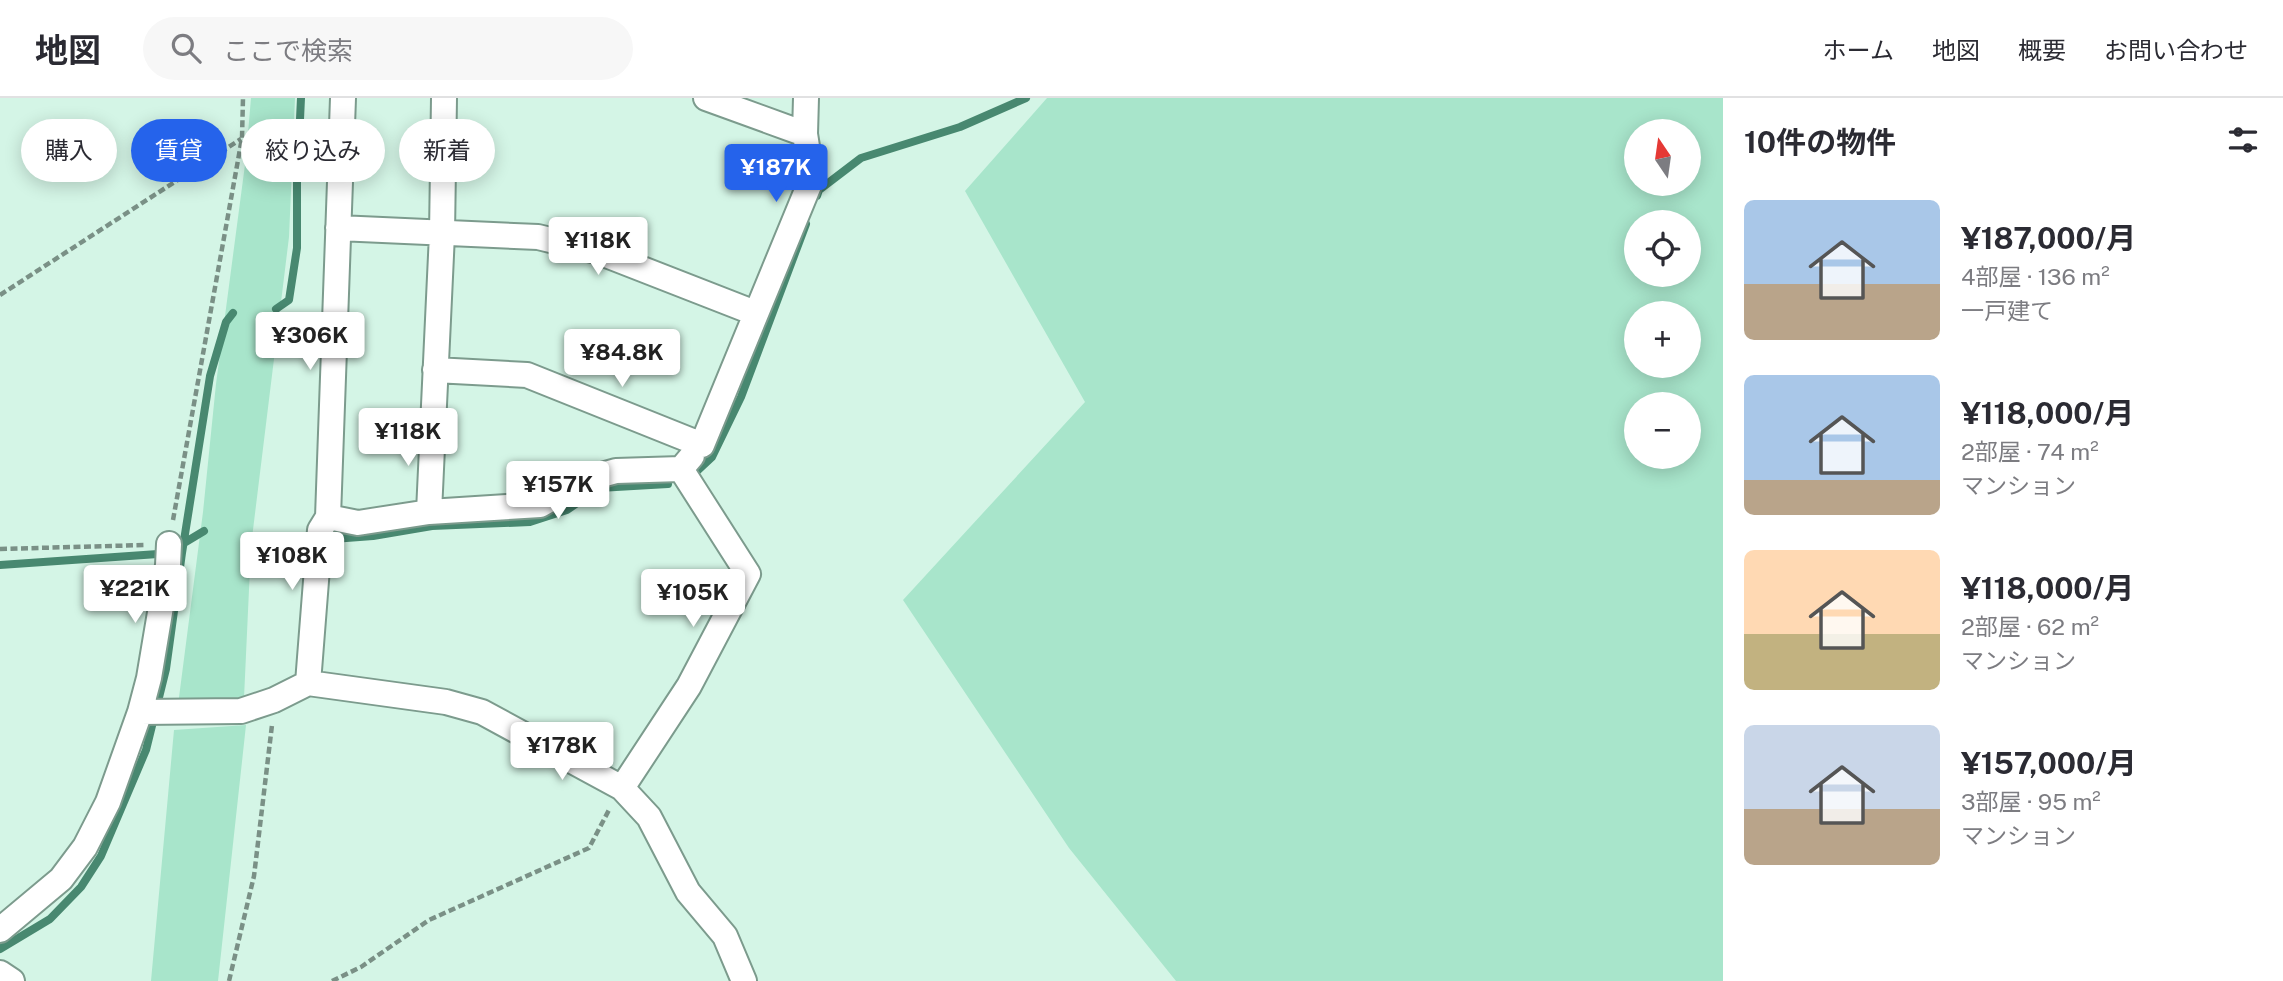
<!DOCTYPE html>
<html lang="ja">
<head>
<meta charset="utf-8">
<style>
	:root { --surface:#fff; --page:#f7f7f7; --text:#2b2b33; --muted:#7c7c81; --line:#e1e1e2; --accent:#2563eb }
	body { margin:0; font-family:"Public Sans","Noto Sans JP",sans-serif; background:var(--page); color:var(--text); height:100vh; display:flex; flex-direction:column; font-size:26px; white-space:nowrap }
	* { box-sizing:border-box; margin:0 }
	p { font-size:23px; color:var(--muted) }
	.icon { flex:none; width:38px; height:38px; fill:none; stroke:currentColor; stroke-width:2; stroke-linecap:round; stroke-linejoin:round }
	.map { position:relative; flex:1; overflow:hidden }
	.side { display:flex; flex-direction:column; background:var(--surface); width:560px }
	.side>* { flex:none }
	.hud { position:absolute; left:21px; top:21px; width:665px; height:63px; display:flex; gap:14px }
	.needle { width:46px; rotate:347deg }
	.buttons { position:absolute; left:1624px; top:21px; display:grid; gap:14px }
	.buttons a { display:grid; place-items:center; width:77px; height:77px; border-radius:50%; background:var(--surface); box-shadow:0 4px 18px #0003; font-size:35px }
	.price { position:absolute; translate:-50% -60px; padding:0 16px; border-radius:7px; background:#fff; color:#222; font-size:23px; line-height:46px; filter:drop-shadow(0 2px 4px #0008) }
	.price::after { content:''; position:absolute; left:50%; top:42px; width:21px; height:16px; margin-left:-10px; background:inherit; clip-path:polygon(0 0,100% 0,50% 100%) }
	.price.selected { background:var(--accent); color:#fff }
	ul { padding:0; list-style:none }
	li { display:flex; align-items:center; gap:21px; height:175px; padding:0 21px }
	li span { display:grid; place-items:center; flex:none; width:196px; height:140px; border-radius:10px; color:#555 }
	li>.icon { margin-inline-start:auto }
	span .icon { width:84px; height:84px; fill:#fffc; stroke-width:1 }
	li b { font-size:30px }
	h2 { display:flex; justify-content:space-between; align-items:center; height:84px; padding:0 21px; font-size:30px }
	.chip { padding:0 24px; border-radius:32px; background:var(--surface); box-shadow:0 4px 18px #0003; font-size:24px; line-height:63px }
	.chip.selected { background:var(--accent); color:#fff }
	header { display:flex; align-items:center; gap:42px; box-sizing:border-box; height:98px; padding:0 35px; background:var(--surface); border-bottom:2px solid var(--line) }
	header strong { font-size:33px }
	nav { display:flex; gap:38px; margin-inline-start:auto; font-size:24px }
	.search { width:490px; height:63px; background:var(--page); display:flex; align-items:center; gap:18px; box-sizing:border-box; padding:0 24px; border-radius:38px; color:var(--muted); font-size:26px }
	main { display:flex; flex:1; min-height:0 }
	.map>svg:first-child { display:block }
	.green { fill:#a8e5cb; fill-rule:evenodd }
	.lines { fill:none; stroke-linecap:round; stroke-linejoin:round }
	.stream { stroke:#488870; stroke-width:8 }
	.street-casing { stroke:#7c9b8d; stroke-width:28 }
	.path { stroke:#7a9086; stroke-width:4.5; stroke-dasharray:7 3.5; stroke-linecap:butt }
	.street { stroke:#fff; stroke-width:24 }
</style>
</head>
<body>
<header>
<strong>地図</strong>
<div class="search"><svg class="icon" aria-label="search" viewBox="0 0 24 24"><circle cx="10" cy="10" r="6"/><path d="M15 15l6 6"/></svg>ここで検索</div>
<nav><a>ホーム</a><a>地図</a><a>概要</a><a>お問い合わせ</a></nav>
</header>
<main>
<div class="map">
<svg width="1723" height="883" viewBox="0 0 1723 883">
	<rect width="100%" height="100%" fill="#d4f5e6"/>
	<path class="green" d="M251 0H295L289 139 251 448 244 600 199 602 178 607 203 414 216 286 246 59Z
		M1047 0H1723V883H1176L1069 750 903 502 1085 304 965 93ZM1689 33V86H1636V33ZM1689 124V177H1636V124ZM1636 215H1689V268H1636ZM1636 306H1689V359H1636Z
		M246 627 218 883H151L174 632Z"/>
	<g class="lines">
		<path class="stream" d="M817 98 819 92 861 60 960 29 1026 0
			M276 211 289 202 297 150V85L301 0
			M697 373 712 359 741 299 806 126
			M333 441 373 438 432 428 530 424 567 412 599 390 668 386
			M184 445 204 433
			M0 467 158 456
			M0 851 50 821 81 789 101 758 146 652 166 571 182 455 210 278 226 224 233 215"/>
		<defs>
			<path id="street" d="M706 0 805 36
				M338 130 538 139 596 153 755 215
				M435 272 527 277 702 347 812 80 805 36 806 0
				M429 414 540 407 584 382 616 373 681 371 692 358
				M328 419 358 425 429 414 442 136 444 0
				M308 585 320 432 328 419 343 0
				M140 614 241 613 274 602 308 585 446 604 482 614 622 690 649 719 688 794 725 838 744 883
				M622 690 689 588 748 476 681 371
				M0 832 61 781 85 749 108 704 140 614 149 580 168 467 169 446
				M0 875 12 883"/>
		</defs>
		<use href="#street" class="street-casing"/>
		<path class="path" d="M0 197 241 41
			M173 422 242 40 243 0
			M0 451 146 447
			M229 883 254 778 272 627
			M332 883 361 869 429 822 589 750 610 710"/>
		<use href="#street" class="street"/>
	</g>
</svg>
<div class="buttons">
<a><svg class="needle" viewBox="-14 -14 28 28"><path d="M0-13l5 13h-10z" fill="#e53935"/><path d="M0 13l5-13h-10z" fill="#7c7c81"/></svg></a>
<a><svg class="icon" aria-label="locate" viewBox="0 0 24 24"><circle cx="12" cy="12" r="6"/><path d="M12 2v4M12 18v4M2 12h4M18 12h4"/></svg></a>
<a>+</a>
<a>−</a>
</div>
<b class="price selected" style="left:776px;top:106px">¥187K</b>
<b class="price" style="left:598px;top:179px">¥118K</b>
<b class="price" style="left:310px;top:274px">¥306K</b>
<b class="price" style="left:622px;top:291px">¥84.8K</b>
<b class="price" style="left:408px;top:370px">¥118K</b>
<b class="price" style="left:558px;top:423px">¥157K</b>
<b class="price" style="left:292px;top:494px">¥108K</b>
<b class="price" style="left:135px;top:527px">¥221K</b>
<b class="price" style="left:693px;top:531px">¥105K</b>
<b class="price" style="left:562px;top:684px">¥178K</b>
<div class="hud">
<a class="chip">購入</a>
<a class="chip selected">賃貸</a>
<a class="chip">絞り込み</a>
<a class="chip">新着</a>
</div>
</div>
<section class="side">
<h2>10件の物件<svg class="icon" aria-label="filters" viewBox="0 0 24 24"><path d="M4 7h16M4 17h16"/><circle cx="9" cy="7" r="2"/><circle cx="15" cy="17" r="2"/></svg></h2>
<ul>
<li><span style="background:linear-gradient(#a9c7e8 60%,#b9a48a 0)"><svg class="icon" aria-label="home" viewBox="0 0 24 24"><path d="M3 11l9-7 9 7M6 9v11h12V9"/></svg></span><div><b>¥187,000/月</b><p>4部屋 · 136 m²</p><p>一戸建て</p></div></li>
<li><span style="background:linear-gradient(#a9c7e8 75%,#b9a48a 0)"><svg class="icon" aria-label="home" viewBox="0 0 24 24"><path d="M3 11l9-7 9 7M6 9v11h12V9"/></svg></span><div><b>¥118,000/月</b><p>2部屋 · 74 m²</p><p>マンション</p></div></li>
<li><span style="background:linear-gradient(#ffd9b3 60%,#c2b280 0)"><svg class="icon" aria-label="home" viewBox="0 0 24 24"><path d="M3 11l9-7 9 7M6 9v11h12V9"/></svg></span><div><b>¥118,000/月</b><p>2部屋 · 62 m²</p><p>マンション</p></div></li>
<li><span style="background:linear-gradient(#c9d6e8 60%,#b9a48a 0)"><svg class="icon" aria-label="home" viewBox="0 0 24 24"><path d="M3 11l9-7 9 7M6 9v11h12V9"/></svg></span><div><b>¥157,000/月</b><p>3部屋 · 95 m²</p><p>マンション</p></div></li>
</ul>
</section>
</main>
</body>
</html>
